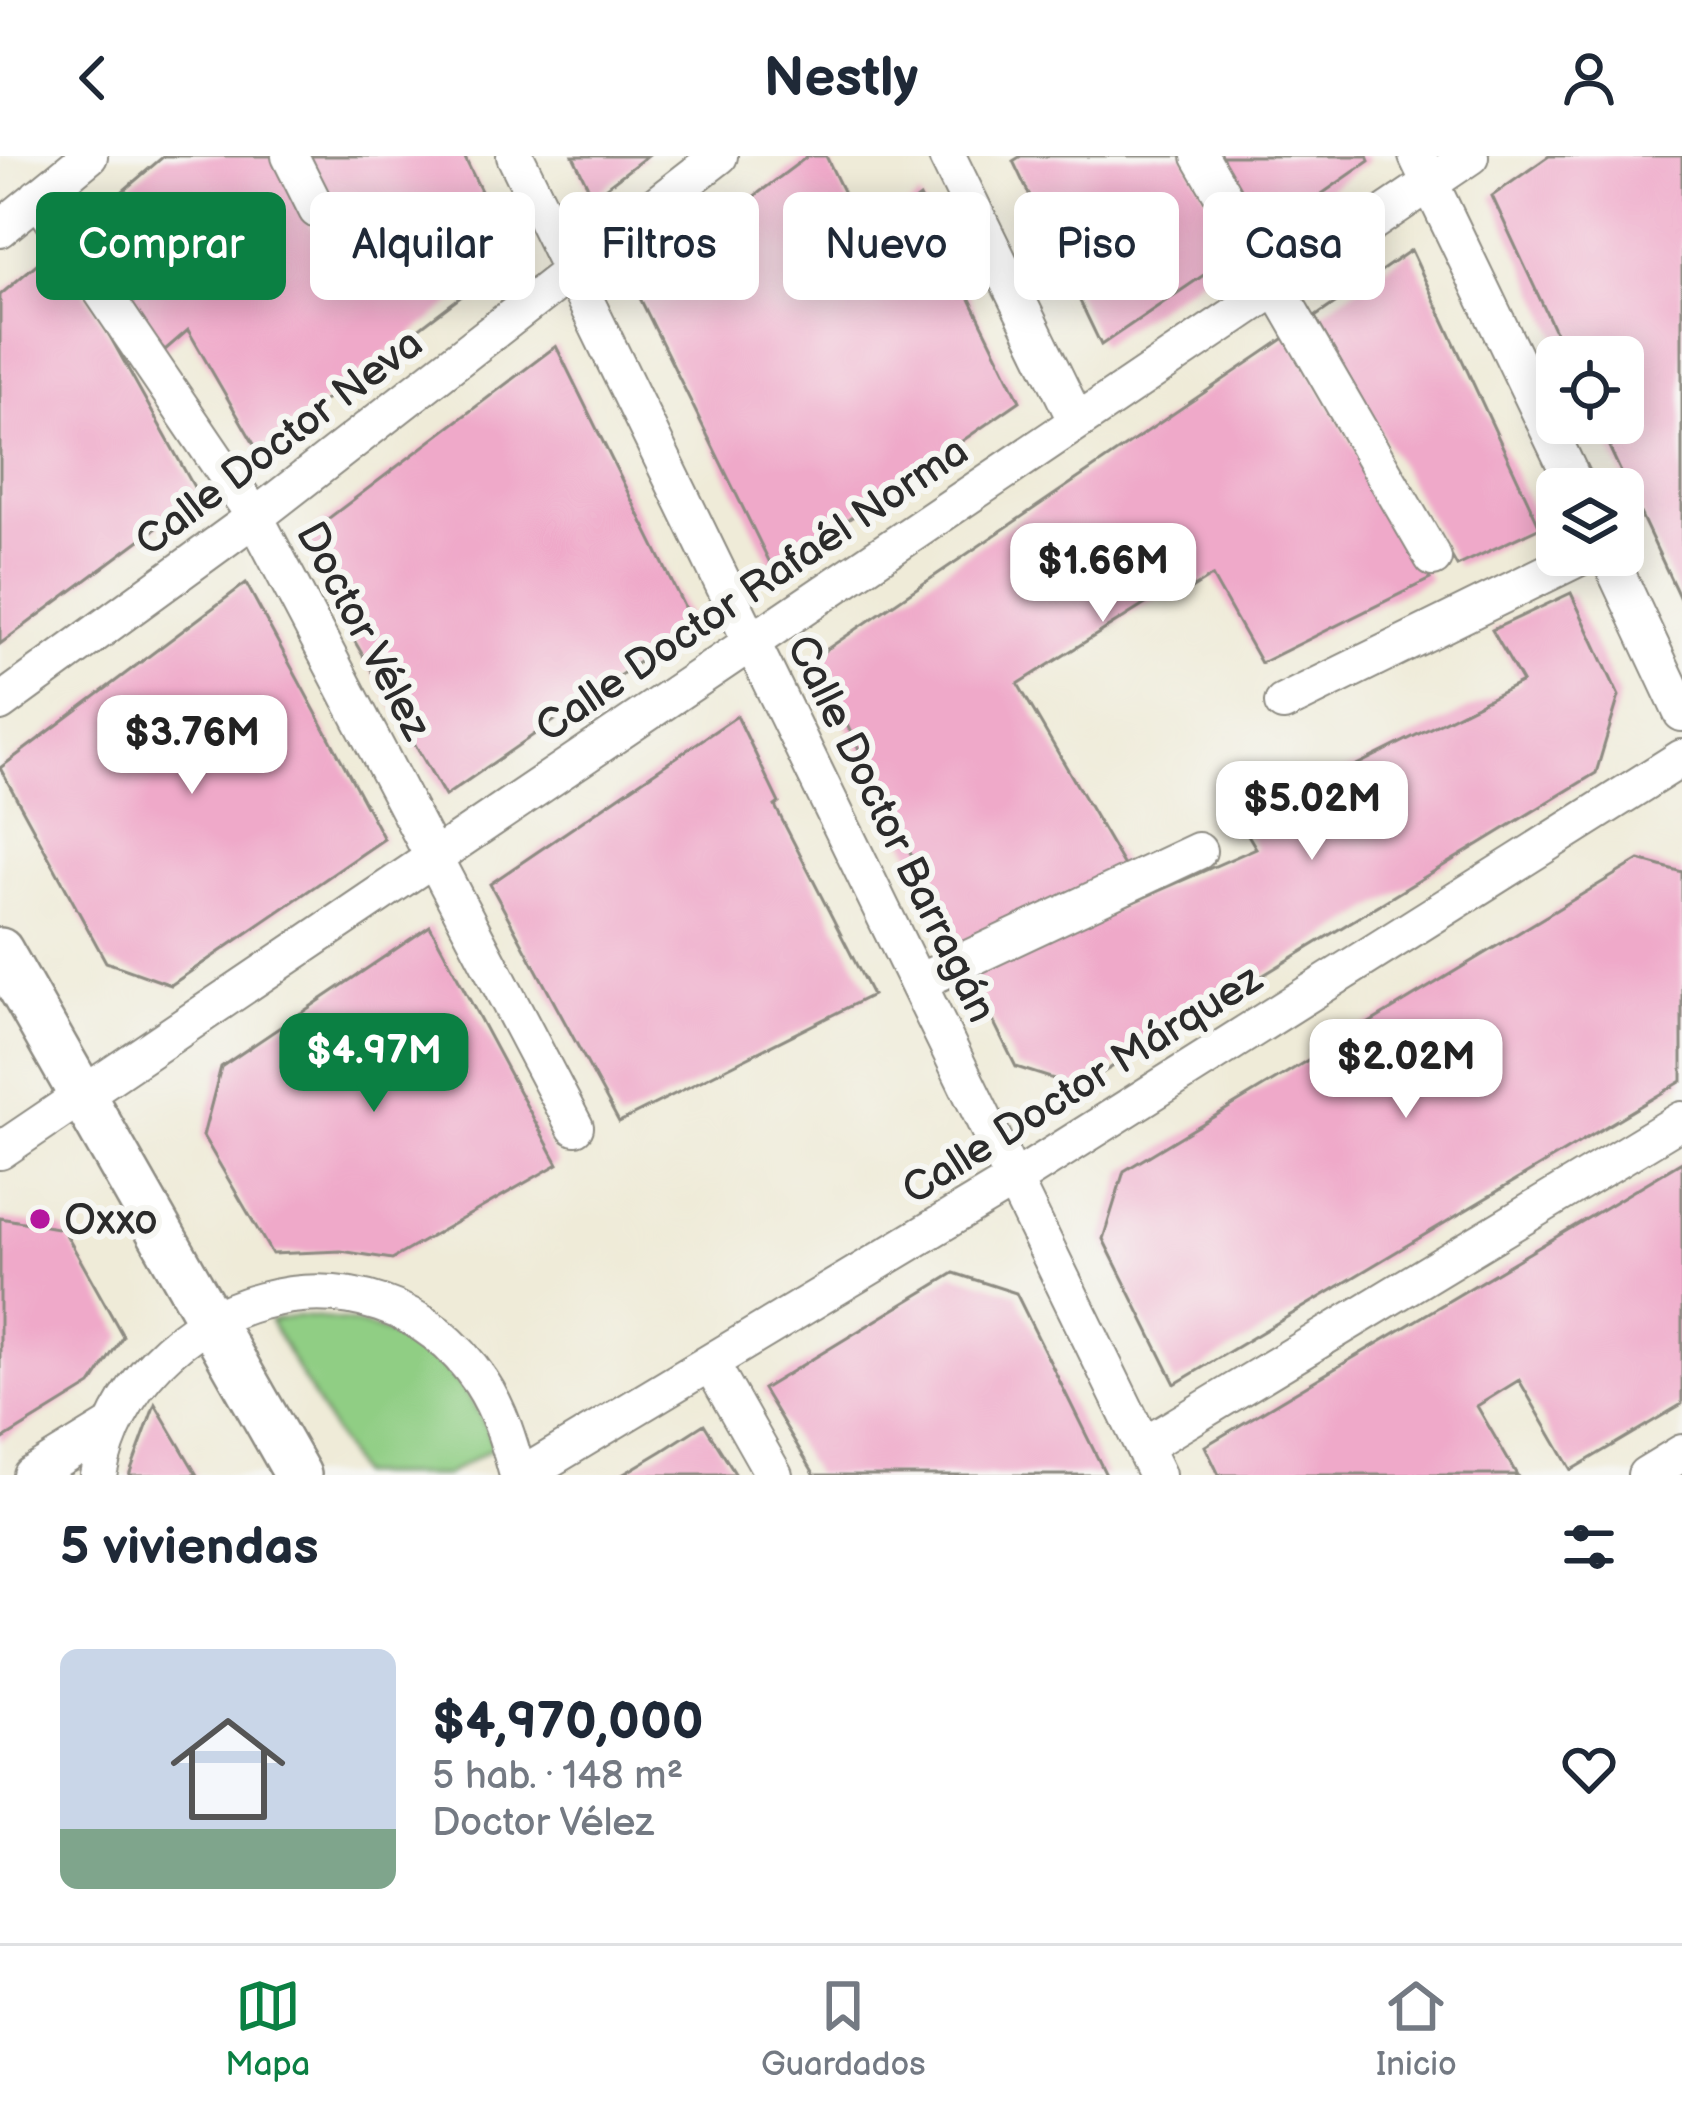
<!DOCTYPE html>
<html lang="es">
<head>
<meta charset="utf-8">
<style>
	:root { --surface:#fff; --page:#f2f2f3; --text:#1f2937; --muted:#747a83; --line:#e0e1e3; --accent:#0b8043 }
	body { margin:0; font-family:"Balsamiq Sans",sans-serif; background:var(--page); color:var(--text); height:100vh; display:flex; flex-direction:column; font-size:45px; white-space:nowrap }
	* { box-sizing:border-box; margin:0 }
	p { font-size:39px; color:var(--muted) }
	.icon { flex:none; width:66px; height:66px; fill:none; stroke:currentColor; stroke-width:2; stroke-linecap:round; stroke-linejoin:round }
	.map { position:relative; height:1319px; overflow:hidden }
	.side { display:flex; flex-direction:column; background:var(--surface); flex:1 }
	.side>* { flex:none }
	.guide { position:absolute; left:36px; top:36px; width:1611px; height:108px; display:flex; gap:24px }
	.controls { position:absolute; left:1536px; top:180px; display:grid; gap:24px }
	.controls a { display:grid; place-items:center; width:108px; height:108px; border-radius:18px; background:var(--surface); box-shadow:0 6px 30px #0003; font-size:60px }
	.price { position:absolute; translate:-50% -102px; padding:0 27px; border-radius:24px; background:#fff; color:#222; font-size:39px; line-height:78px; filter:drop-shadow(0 3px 6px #0008) }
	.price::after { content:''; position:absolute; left:50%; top:72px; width:36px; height:27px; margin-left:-18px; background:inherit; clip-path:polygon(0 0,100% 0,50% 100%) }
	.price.selected { background:var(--accent); color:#fff }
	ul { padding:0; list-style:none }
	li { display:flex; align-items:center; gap:36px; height:300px; padding:0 60px }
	li span { display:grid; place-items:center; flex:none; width:336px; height:240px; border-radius:18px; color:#555 }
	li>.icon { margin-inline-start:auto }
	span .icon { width:144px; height:144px; fill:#fffc; stroke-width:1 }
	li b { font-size:51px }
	h2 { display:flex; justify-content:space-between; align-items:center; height:144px; padding:0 60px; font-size:51px }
	.chip { padding:0 42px; border-radius:18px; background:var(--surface); box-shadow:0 6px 30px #0003; font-size:42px; line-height:108px }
	.chip.selected { background:var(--accent); color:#fff }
	header { display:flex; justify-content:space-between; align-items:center; height:156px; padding:0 60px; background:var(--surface); font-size:54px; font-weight:600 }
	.menu { display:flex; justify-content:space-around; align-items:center; height:168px; border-top:3px solid var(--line); background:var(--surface); font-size:33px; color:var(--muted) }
	.menu a { display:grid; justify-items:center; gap:6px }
	.menu .selected { color:var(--accent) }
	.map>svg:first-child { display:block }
	.green { fill:#90ce84; stroke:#5e7c58; stroke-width:3 }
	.building { fill:#efa9c9 }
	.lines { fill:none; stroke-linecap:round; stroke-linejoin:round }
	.minor-casing { stroke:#8d8b82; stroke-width:40 }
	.major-casing { stroke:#8d8b82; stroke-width:50 }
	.minor { stroke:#fff; stroke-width:36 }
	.major { stroke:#fff; stroke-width:45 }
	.poi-dot { fill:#b5179e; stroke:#f6f6f2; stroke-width:4.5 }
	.labels { text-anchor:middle; stroke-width:12; stroke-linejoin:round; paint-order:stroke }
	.street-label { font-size:42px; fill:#2b2b2b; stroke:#f6f6f2 }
	.poi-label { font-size:42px; fill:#2b2b2b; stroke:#f6f6f2; text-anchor:start }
</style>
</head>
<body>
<header><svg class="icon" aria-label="back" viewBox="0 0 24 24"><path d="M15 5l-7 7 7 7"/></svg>Nestly<svg class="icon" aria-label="person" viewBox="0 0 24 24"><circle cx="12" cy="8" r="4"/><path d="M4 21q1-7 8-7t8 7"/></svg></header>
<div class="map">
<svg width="1682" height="1319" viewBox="0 0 1682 1319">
	<rect width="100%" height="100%" fill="#f6f6f2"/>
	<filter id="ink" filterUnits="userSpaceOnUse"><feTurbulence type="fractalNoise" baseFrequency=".00833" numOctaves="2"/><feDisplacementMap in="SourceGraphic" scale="24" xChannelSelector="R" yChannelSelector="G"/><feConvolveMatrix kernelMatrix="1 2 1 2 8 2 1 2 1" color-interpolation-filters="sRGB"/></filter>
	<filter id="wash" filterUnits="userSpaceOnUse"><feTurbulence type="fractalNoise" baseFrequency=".004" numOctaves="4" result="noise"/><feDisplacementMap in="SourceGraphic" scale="48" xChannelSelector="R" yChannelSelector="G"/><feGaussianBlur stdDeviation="2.7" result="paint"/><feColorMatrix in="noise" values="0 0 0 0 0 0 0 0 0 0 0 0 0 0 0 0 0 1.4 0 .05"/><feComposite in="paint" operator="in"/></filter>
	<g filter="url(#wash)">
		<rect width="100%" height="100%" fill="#efebd8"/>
		<path class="green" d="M297 1160C391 1164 461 1198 494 1291L446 1319H358L270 1165Z"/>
		<g id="blocks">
			<path class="building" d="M164 0H276L313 73 334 55 307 0H464L513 101 258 295 188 174 165 194 69 81Z
				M573 0H647L593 41Z
				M808 0H826L866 83 920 41 1020 245 774 415 634 130Z
				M1021 0H1184L1239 95 1101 189 1013 5Z
				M1217 0H1367L1369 5 1263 79Z
				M1549 0H1682V447L1598 267H1623V201H1567L1492 40Z
				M59 89 199 340 0 488V139Z
				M1411 94 1540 371 1457 410 1315 161Z
				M1289 179 1430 423 1261 507 1212 420 1176 442 1171 432 1018 528 1124 710 958 794 814 502Z
				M556 190 693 469 445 640 351 479 304 381Z
				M246 427 384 683 171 829 106 806 0 612Z
				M1571 437 1619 540 1596 617 1079 931 1016 911 970 818 1256 692 1241 667 1522 526 1492 474Z
				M737 560 779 647 775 650 872 839 619 966 490 728Z
				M1639 704 1682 716V925L1175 1228 1103 1083 1124 1015Z
				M430 770 558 1008 392 1103 341 1095 272 1098 203 980 221 911Z
				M1682 1006V1248L1571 1314 1519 1224 1477 1250 1517 1319H1219L1205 1290Z
				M0 1062 63 1073 123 1180 91 1229 0 1285Z
				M954 1117 1016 1137 1106 1319H815L763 1233Z
				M155 1248 197 1319H129Z
				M704 1268 736 1319H622L662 1295Z"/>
		</g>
	</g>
	<g filter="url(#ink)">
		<use href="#blocks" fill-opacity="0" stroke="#8d8b82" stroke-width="3"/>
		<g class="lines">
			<defs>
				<path id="minor" d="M290 0 317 54
					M515 0 1157 1319
					M947 0 1077 266
					M1200 0 1433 402
					M1417 0 1577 333
					M38 41 255 361 575 971
					M0 73 89 0
					M1608 399 1682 557
					M0 547 255 361 719 0
					M1283 547 1584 399
					M919 826 1198 695
					M0 995 1470 0
					M711 1208 774 1319
					M1144 1290 1682 964
					M31 1319 111 1270
					M98 1319C132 1140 373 1065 481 1226 500 1255 509 1286 518 1319
					M523 1319 1012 1025 1682 602
					M1646 1319 1682 1297"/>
				<path id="major" d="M0 795 298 1319"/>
			</defs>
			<use href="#minor" class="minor-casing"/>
			<use href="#major" class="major-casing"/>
			<use href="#minor" class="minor"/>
			<use href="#major" class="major"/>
		</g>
	</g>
	<circle class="poi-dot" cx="40" cy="1063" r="12"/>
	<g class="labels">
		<g class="street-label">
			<text transform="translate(278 285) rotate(-37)" y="15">Calle Doctor Neva</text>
			<text transform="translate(751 432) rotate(-34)" y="15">Calle Doctor Rafaél Norma</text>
			<text transform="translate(365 474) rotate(62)" y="15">Doctor Vélez</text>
			<text transform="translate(893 672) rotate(64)" y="15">Calle Doctor Barragán</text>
			<text transform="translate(1081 927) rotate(-32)" y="15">Calle Doctor Márquez</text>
		</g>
		<g class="poi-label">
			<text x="64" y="1078">Oxxo</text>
		</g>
	</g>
</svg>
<div class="controls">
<a><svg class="icon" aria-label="locate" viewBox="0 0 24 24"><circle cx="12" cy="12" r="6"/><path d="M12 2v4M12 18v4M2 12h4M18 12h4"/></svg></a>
<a><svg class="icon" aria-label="layers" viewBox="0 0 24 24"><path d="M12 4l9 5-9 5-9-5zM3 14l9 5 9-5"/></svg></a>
</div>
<b class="price" style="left:1103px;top:469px">$1.66M</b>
<b class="price" style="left:192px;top:641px">$3.76M</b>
<b class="price" style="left:1312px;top:707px">$5.02M</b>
<b class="price selected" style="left:374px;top:959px">$4.97M</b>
<b class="price" style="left:1406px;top:965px">$2.02M</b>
<div class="guide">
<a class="chip selected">Comprar</a>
<a class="chip">Alquilar</a>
<a class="chip">Filtros</a>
<a class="chip">Nuevo</a>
<a class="chip">Piso</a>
<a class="chip">Casa</a>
</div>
</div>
<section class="side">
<h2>5 viviendas<svg class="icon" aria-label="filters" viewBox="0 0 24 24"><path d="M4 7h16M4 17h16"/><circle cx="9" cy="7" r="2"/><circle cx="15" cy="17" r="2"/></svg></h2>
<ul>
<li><span style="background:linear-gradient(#c9d6e8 75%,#7fa58c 0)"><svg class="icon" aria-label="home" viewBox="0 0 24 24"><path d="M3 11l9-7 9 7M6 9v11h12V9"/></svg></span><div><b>$4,970,000</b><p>5 hab. · 148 m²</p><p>Doctor Vélez</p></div><svg class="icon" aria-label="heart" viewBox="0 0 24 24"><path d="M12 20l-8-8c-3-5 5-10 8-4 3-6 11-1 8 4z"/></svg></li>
</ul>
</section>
<nav class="menu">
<a class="selected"><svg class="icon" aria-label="map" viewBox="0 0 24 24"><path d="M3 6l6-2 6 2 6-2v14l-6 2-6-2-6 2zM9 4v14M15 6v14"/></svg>Mapa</a>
<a><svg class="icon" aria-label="saved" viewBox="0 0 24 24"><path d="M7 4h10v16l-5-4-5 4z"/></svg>Guardados</a>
<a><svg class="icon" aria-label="home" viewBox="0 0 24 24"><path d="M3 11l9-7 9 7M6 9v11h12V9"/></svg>Inicio</a>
</nav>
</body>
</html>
